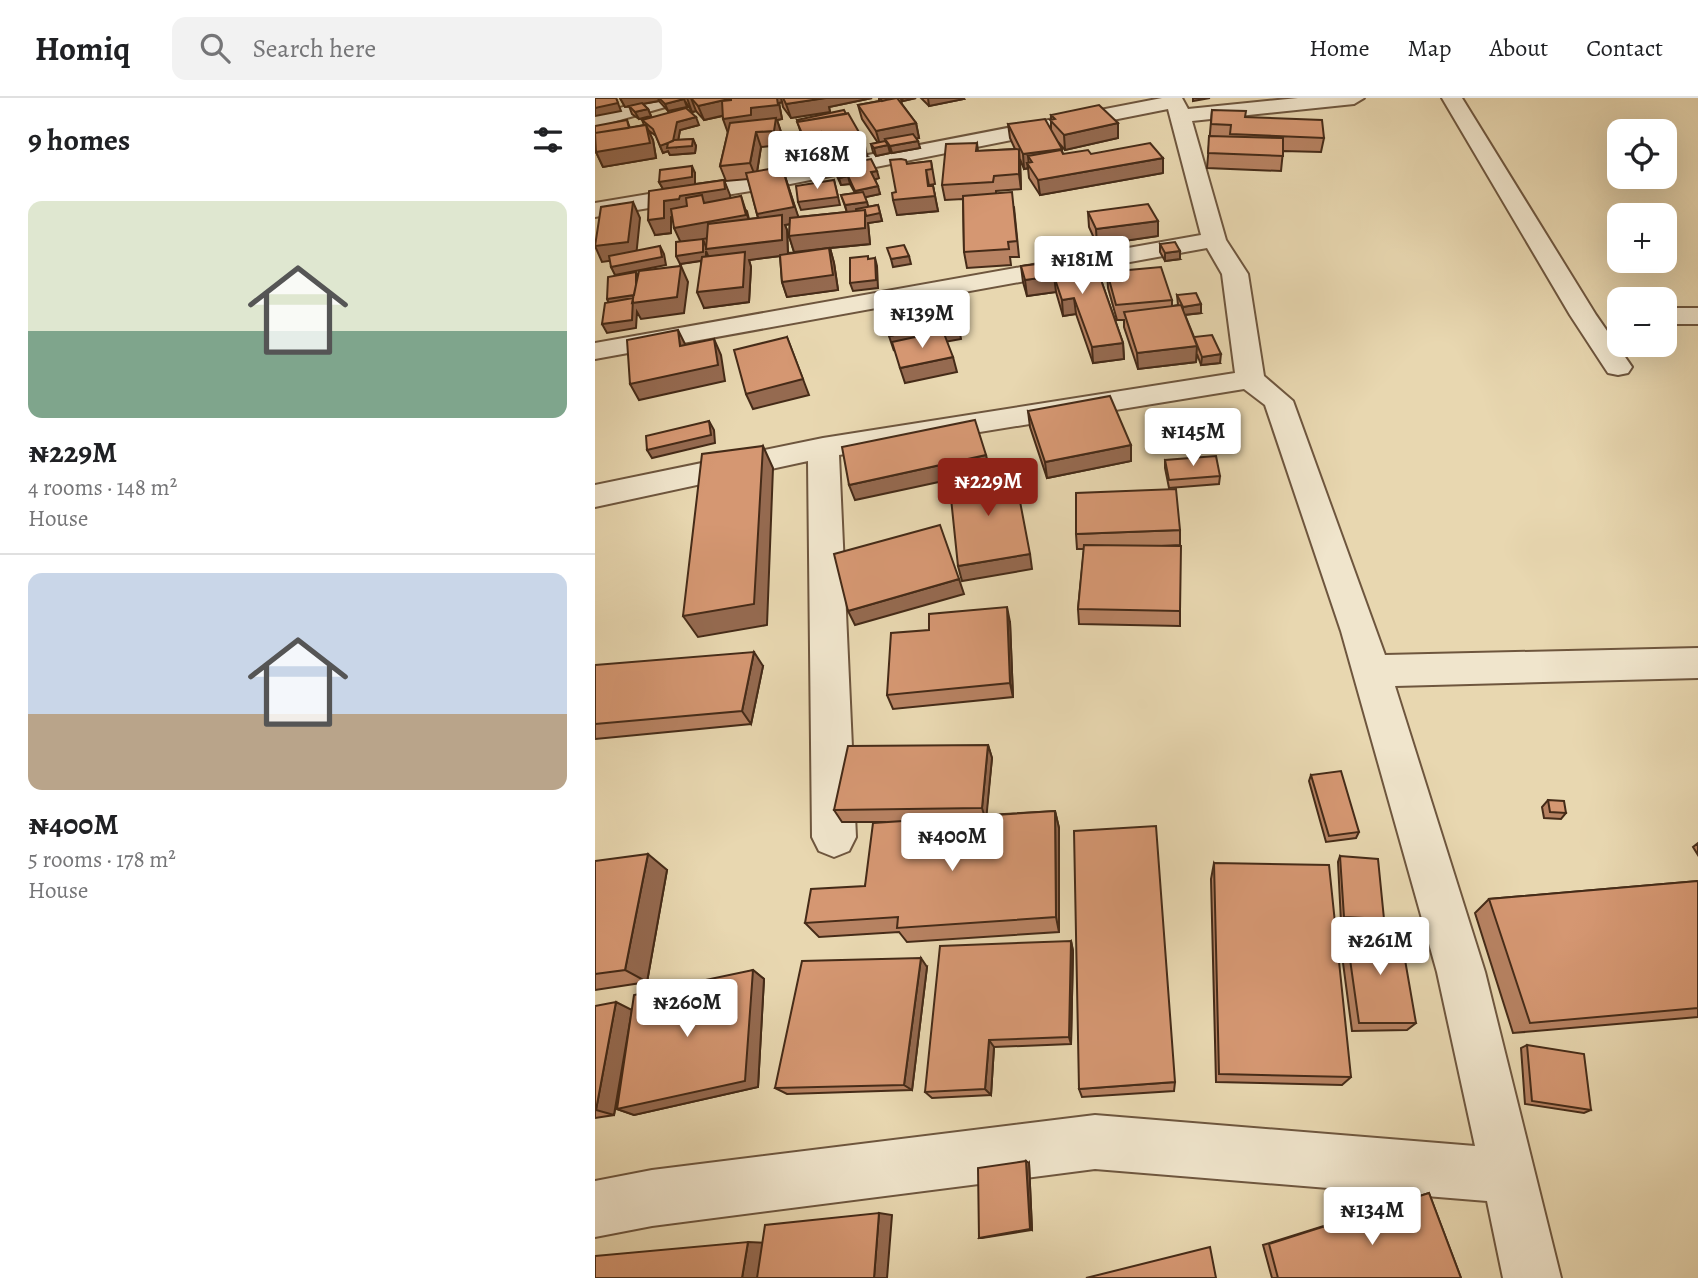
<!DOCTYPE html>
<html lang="en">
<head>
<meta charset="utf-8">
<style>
	:root { --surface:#fff; --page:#f2f2f2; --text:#202124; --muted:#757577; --line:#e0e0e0; --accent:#8f2418 }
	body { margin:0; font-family:Alegreya,serif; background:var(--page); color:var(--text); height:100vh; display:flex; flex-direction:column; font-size:26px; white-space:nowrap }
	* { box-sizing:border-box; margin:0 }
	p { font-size:23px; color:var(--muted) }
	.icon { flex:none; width:38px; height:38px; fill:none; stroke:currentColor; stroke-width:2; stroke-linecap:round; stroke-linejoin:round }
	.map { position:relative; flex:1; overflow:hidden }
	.side { display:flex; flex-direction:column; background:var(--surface); width:595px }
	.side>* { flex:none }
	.fabs { position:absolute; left:1012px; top:21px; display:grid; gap:14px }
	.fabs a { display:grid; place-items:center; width:70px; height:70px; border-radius:14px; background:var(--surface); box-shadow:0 7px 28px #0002; font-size:35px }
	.price { position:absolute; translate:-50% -60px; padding:0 16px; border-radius:7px; background:#fff; color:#222; font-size:23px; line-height:46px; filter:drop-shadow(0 2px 4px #0008) }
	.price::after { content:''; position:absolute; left:50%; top:42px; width:21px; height:16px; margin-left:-10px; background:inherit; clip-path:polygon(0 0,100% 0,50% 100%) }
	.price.current { background:var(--accent); color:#fff }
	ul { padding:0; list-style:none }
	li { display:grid; align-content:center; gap:14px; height:371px; padding:0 28px }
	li+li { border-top:2px solid var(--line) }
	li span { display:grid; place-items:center; height:217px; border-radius:14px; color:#555 }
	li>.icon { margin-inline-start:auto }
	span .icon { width:126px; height:126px; fill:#fffc; stroke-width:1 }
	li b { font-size:30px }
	h2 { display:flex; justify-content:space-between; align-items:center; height:84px; padding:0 28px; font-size:30px }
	header { display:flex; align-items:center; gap:42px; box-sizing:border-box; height:98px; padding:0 35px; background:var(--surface); border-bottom:2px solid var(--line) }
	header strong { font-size:33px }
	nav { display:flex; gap:38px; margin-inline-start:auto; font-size:24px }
	.search { width:490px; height:63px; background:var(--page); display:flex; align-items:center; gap:18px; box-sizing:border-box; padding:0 24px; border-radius:14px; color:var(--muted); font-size:26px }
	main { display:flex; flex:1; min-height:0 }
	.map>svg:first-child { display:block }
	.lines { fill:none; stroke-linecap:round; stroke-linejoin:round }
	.minor-casing { stroke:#6e563e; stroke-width:4 }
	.minor { fill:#f0e5cc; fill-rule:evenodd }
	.wall { fill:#b78262; stroke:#452b18; stroke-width:2; fill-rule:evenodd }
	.shaded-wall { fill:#956a50; stroke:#452b18; stroke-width:2 }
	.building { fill:#d59772; stroke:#452b18; stroke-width:2 }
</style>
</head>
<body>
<header>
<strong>Homiq</strong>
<div class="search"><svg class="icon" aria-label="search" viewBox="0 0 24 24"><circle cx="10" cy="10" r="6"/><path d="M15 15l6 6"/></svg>Search here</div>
<nav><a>Home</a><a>Map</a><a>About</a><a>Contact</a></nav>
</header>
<main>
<section class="side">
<h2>9 homes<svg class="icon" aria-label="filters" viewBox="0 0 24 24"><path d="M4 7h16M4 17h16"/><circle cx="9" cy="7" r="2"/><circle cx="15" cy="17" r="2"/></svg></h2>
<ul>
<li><span style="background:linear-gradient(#dfe7d0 60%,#7fa58c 0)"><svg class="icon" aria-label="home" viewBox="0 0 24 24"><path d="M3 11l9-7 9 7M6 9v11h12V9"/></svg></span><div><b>₦229M</b><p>4 rooms · 148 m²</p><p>House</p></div></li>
<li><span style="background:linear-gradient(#c9d6e8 65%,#b9a48a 0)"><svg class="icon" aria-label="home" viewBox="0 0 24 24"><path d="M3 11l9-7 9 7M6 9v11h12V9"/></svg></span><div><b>₦400M</b><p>5 rooms · 178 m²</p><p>House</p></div></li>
</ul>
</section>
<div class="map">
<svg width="1103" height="1180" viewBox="0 0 1103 1180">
	<rect width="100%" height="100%" fill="#e8d7b0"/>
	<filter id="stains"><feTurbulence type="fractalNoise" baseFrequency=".00286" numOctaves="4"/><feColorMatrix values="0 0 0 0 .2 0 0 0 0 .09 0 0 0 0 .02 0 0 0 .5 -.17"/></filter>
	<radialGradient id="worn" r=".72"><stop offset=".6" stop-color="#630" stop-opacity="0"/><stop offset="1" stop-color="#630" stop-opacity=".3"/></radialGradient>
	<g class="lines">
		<defs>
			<path id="minor" d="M60 0H91L88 4 0 29V17Z
				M567 0H587L593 11 703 0H769L759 6 597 23 631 142 653 176 669 278 698 303 790 557 1103 550V580L800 588 890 874 966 1180H908L892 1103 500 1071 57 1128 0 1139V1083L57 1072 500 1017 880 1048 842 874 746 533 670 307 649 291 244 357 261 739 254 753 239 759 224 753 217 739 213 363 0 409V387L228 340 640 275 627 176 612 150 0 261V245L606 137 573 11 185 88 0 119V105L185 74Z
				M847 0H867L1001 217 1037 269 1033 275 1023 277 1013 275 1009 269 975 217Z
				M1069 210H1103V226H1069Z"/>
		</defs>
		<use href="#minor" class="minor-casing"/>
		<use href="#minor" class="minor"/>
	</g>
	<path class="wall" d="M25 0H277L234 9 235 14 196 20 188 9 187 4 184 5 187 21 182 22 186 34 184 47 166 49 162 74 187 69 203 119 252 114 246 97 260 95 255 86 246 87 241 76 238 68 284 80 280 81 285 96 270 99 273 109 283 107 287 123 273 125 275 146 235 150 239 165 243 192 192 199 187 184 185 158 154 162 156 169 154 204 109 210 106 163 85 166 86 144 77 118 76 119V135L60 137 68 91 64 84 100 75V86L129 82 135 100 152 113 154 121 163 120 153 81 131 83 125 68 133 34 128 18 109 22 101 13 97 14 90 3 92 9 73 13 64 3 48 6 53 11 56 18 44 21 37 16 34 8H36L30 9ZM195 126 194 138 199 154 225 151 193 155 192 132 190 127Z
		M284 0H321L308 3 306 1 307 6 321 25 324 40H321L325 50 297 55 294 52 295 55 281 58 278 54 276 46 283 45 267 21 263 7 284 3Z
		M326 0H368L369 1 334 8Z
		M617 12 650 19 729 40 726 54 688 53 686 73 612 70Z
		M456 17 523 25V40L470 52 463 44 468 56H496L568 75 445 97 434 80 433 70 429 71 425 61 426 91 401 93V95L419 109 424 159H415L416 167 372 170 369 154 368 101 350 102 347 87 382 45 383 53 420 51 415 40 413 26 456 31Z
		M32 22 35 30 49 27 47 22 104 27 85 32 83 42 98 41 101 48 100 55 75 57 73 53 68 55 61 38 53 32 58 42 61 60 8 69 1 54Z
		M202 22 272 58 237 64 230 49 213 52 207 39Z
		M336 63 340 86 334 87V88H338L343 113 302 117 301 94 312 66Z
		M493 114 563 138 502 147 494 129Z
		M565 146 585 161 570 163 565 154Z
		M498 159 528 245 529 261 498 265 481 216 468 218 461 194 432 198 428 184 426 168Z
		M512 174 577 202V208L583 207 582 197 606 215 590 217 599 239 625 265 606 267 602 256 601 264 543 271 529 229V222H522L513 190Z
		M433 313 536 347V363L452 380 435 329Z
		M570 362 625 378 624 386 574 390 570 370Z
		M585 432V447L568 448 585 513V528L484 526 483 511 489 451H482L481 436Z
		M415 524 418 599 298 611 292 597 334 532Z
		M0 567 168 568 156 626 0 641Z
		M393 647 397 660 391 717 460 713 464 730V834L312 844 304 834 224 839 210 825 270 788 290 724H247L239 712Z
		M716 677 764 734 761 740 731 744 714 683Z
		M953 702 971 715 966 721 949 720 947 709Z
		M1103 745V757L1098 749Z
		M745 758 789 821 785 826 746 824 743 764Z
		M0 763 72 772 52 884 0 892Z
		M619 765 756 979 747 987 621 984 616 781Z
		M1103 783V919L918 935 880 815 894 801Z
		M751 833 821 925 812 932 757 933 745 842Z
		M476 843 478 853 476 946 399 949 396 997 337 1000 330 994Z
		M332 869 317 992 192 996 180 990Z
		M158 872 169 881 163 989 39 1017 22 1011 35 920 19 1017 0 1020V908L36 912Z
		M932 947 996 1012 989 1015 930 1006 926 950Z
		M580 984 579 993 487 999 484 991Z
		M434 1065 437 1132 387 1140H384Z
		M834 1095 866 1180H677L668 1147Z"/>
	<path class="shaded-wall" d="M21 0 26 13 0 18V10Z
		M25 0H63L64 3 30 9Z
		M92 0H96L101 13 97 14Z
		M178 0H186L187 4 184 5 187 21 182 22 186 34 184 47 179 33 133 35 128 21 156 10Z
		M229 0H277L234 9 235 14 196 20 191 6Z
		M307 0H321L308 3Z
		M333 0H368L369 1 334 8Z
		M598 0H615L598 3Z
		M89 1 92 9 73 13 70 6Z
		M134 1 139 15 109 22 103 8Z
		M53 11 56 18 44 21 40 14Z
		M101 19 104 27 85 32 82 49 98 41 101 48 100 55 75 57 73 53 68 55 65 48 82 24Z
		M321 25 324 40 294 46 290 41 292 46 285 47 281 33Z
		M523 25V40L470 52 469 37Z
		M51 27 58 42 61 60 8 69 1 54Z
		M161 34 166 49 161 80 155 65Z
		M226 35 230 49 213 52 208 38Z
		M269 43 272 58 237 64 233 49Z
		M323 43 325 50 297 55 295 48Z
		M293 47 295 55 281 58 279 50Z
		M424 51 425 66 426 91 424 76Z
		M467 51 468 65 433 58 434 68 432 65 433 70 429 71 428 56Z
		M568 60V75L445 97 443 82Z
		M97 68 100 75V87L68 91 64 84Z
		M187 69 205 124 190 127 192 132 193 157 154 162 156 169 154 204 109 210 102 194 117 167 111 153V162L85 166 81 158 86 145 79 130 146 98 157 132 108 141 111 149 167 131 162 116Z
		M331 72 336 98 338 88 343 113 302 117 298 102Z
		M282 73 284 80 278 82 276 74Z
		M253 78 255 86 246 87 244 80Z
		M129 82 135 97 136 106 91 116 76 119V135L60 137 53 122 69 103Z
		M239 82 245 107 206 112 203 104Z
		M283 88 285 96 262 101 260 93Z
		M38 104 45 120 41 159 7 164 0 148Z
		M272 104 274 111 285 115 287 123 273 125 275 146 235 150 239 165 243 192 192 199 187 184 235 150 199 154 194 138 252 115 250 107Z
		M563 123V138L502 147 501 131Z
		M65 148 69 156 71 167 20 177 16 169Z
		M585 153V161L570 163V155Z
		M314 158 316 166 298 169 296 161Z
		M280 160 282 168 283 190 258 193 255 185Z
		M86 168 93 184 89 215 46 221 42 214 41 230 12 235 7 226 16 210 12 201 41 174 45 182Z
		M459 178 461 194 432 198 430 182Z
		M479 200 481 216 468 218 467 202Z
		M606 206V215L588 217V209Z
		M363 225 366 241 300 253 297 244 299 253 294 238Z
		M83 232 91 248H85Z
		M192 239 214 297 158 311 151 296Z
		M119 241 126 257 130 283 44 302 35 286Z
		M528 245 529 261 498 265 497 249Z
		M602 248 601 264 543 271 542 255Z
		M626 256 625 265 606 267 607 259Z
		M358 259 362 274 310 285 305 270Z
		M114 323 119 332 120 345 57 360 52 352Z
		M536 347V363L452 380 450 364Z
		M168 348 178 370 172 527 103 539 88 518Z
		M391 357 395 373 260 402 254 387Z
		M435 456 437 471 367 483 363 468Z
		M364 481 369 496 260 527 253 513Z
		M412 509 415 524 418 599 415 585Z
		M159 554 168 568 156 626 147 613Z
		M393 647 397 660 391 723 387 710Z
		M460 713 464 730V834L461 819Z
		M53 756 72 772 52 884 30 872Z
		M476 843 478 853 476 946 474 939Z
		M326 860 332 869 317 992 309 987Z
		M158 872 169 881 163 989 39 1017 22 1011Z
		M21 904 37 912 19 1017 1 1012Z
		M394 942 399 949 396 997 390 991Z
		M431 1063 434 1065 437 1132 435 1131Z
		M284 1115 297 1117 292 1180H279Z
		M153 1144 173 1145 167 1180H147Z"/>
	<path class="building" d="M0 0H21L23 5 0 10Z
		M64 0H88L89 1 70 6Z
		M96 0H133L134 1 103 8Z
		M136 0H182L183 7 156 10V17L128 21 127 3 136 2Z
		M188 0H231L191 6Z
		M285 0H299L287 3Z
		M302 0 321 25 281 33 263 7Z
		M47 5 53 11 40 14 34 8Z
		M504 7 523 25 469 37 455 22 460 21 456 17Z
		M91 10 101 19 82 24 78 43 65 48 58 31 47 22Z
		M249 12 251 16 203 24 202 22Z
		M617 12 651 13 650 19 727 22 729 40 635 36 636 27 616 26Z
		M253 15 269 43 233 49 226 34 208 38 202 24Z
		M181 20 179 33 161 34 155 65 125 68 135 25Z
		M450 21 467 51 428 56 413 26Z
		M32 22 34 30 0 35V28Z
		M51 27 55 45 1 54 0 35Z
		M318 36 323 43 295 48 290 41Z
		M614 38 688 40V58L613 55Z
		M98 41 97 48 72 50 73 45 79 42Z
		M290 43 293 47 279 50 276 46Z
		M382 45 381 53 424 51V76L399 78 398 84 347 87 351 46Z
		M555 45 568 60 443 82 432 65 437 64 433 58 466 52 468 56 493 52 496 56Z
		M276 61 282 73 276 74 283 88 260 93 253 78 244 80 238 68Z
		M306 61 311 62 312 66 336 63 337 71 331 72 333 88H338L340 98 298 102 297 95 301 94 295 62Z
		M97 68V79L64 84 65 72Z
		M187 69 199 109 162 116 151 75Z
		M129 82 130 91 85 98 84 101 69 103V120L53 122 54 93Z
		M239 82 243 99 203 104 201 88Z
		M268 94 272 104 250 107 246 97Z
		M417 94 422 143 413 144 414 151 369 154 368 98Z
		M107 97 109 105 146 98 151 117 79 130 76 111 92 108 91 100Z
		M38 104 33 144 0 148 6 109Z
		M553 106 563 123 501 131 493 114Z
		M283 107 285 115 271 118 270 112 261 113V111Z
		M270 112V130L194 138 195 120Z
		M187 117V142L111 151 113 126Z
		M108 141V154L81 158V144Z
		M580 144 585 153 570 155 565 146Z
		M309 147 314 158 296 161 292 150Z
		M65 148 67 159 16 169 14 158Z
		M234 150 238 177 187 184 185 157Z
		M150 154 148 189 102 194 107 159Z
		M273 158V161L280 160 281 182 255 185V160Z
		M498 159 528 245 497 249 479 200 467 202 459 178 430 182 426 168Z
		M86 168 82 199 37 205 44 173Z
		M566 169 577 202 521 207 512 174Z
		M41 174V187L39 197 12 201 13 179Z
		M601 195 606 206 588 209 582 197Z
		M38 200 37 222 7 226 10 205Z
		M355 203 363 225 294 238 288 215Z
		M586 207 602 248 542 255 529 214Z
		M83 232 85 248 119 241 123 267 35 286 32 242Z
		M348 233 358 259 305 270 297 244Z
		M617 237 626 256 607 259 599 239Z
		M192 239 208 281 151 296 139 252Z
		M515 298 536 347 450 364 433 313Z
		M380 322 391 357 254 387 247 349Z
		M114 323 116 337 52 352 51 338Z
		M168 348 159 506 88 518 107 356Z
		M621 358 625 378 574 382 570 362Z
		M419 372 435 456 363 468 354 381Z
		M581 391 585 432 481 436V395Z
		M345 427 364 481 253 513 239 456Z
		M489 447 586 448 585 513 483 511Z
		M412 509 415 585 292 597 296 535 334 532V516Z
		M159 554 147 613 0 626V567Z
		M393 647 387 710 239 712 253 648Z
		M746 673 764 734 734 738 716 677Z
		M953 702 969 703 971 715 955 714Z
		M460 713 461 819 302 830 303 819 210 825 216 791 270 788 278 725Z
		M561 728 580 984 484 991 479 733Z
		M53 756 30 872 0 876V763Z
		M745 758 783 761 789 821 749 819Z
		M619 765 734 767 756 979 624 976Z
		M1103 783V910L935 925 894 801Z
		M751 833H805L821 925H764Z
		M476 843 474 939 394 942 390 991 330 994 345 848Z
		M326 860 309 987 180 990 207 863Z
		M158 872 150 983 22 1011 39 897Z
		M21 904 1 1012H0V908Z
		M932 947 989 956 996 1012 937 1003Z
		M431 1063 435 1131 384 1140 383 1070Z
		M834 1095 866 1180H683L674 1146Z
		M284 1115 279 1180H162L170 1127Z
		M153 1144 147 1180H0V1158Z
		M615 1149 621 1180H491Z"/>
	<rect width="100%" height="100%" filter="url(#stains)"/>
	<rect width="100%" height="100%" fill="url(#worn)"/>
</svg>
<div class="fabs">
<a><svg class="icon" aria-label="locate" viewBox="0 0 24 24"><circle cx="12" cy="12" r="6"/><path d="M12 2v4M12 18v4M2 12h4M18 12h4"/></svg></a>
<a>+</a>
<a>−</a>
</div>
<b class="price" style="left:222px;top:93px">₦168M</b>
<b class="price" style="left:487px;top:198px">₦181M</b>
<b class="price" style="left:327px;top:252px">₦139M</b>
<b class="price" style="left:598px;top:370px">₦145M</b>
<b class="price current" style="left:393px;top:420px">₦229M</b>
<b class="price" style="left:357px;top:775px">₦400M</b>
<b class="price" style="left:785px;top:879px">₦261M</b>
<b class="price" style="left:92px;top:941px">₦260M</b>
<b class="price" style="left:777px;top:1149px">₦134M</b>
</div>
</main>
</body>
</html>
